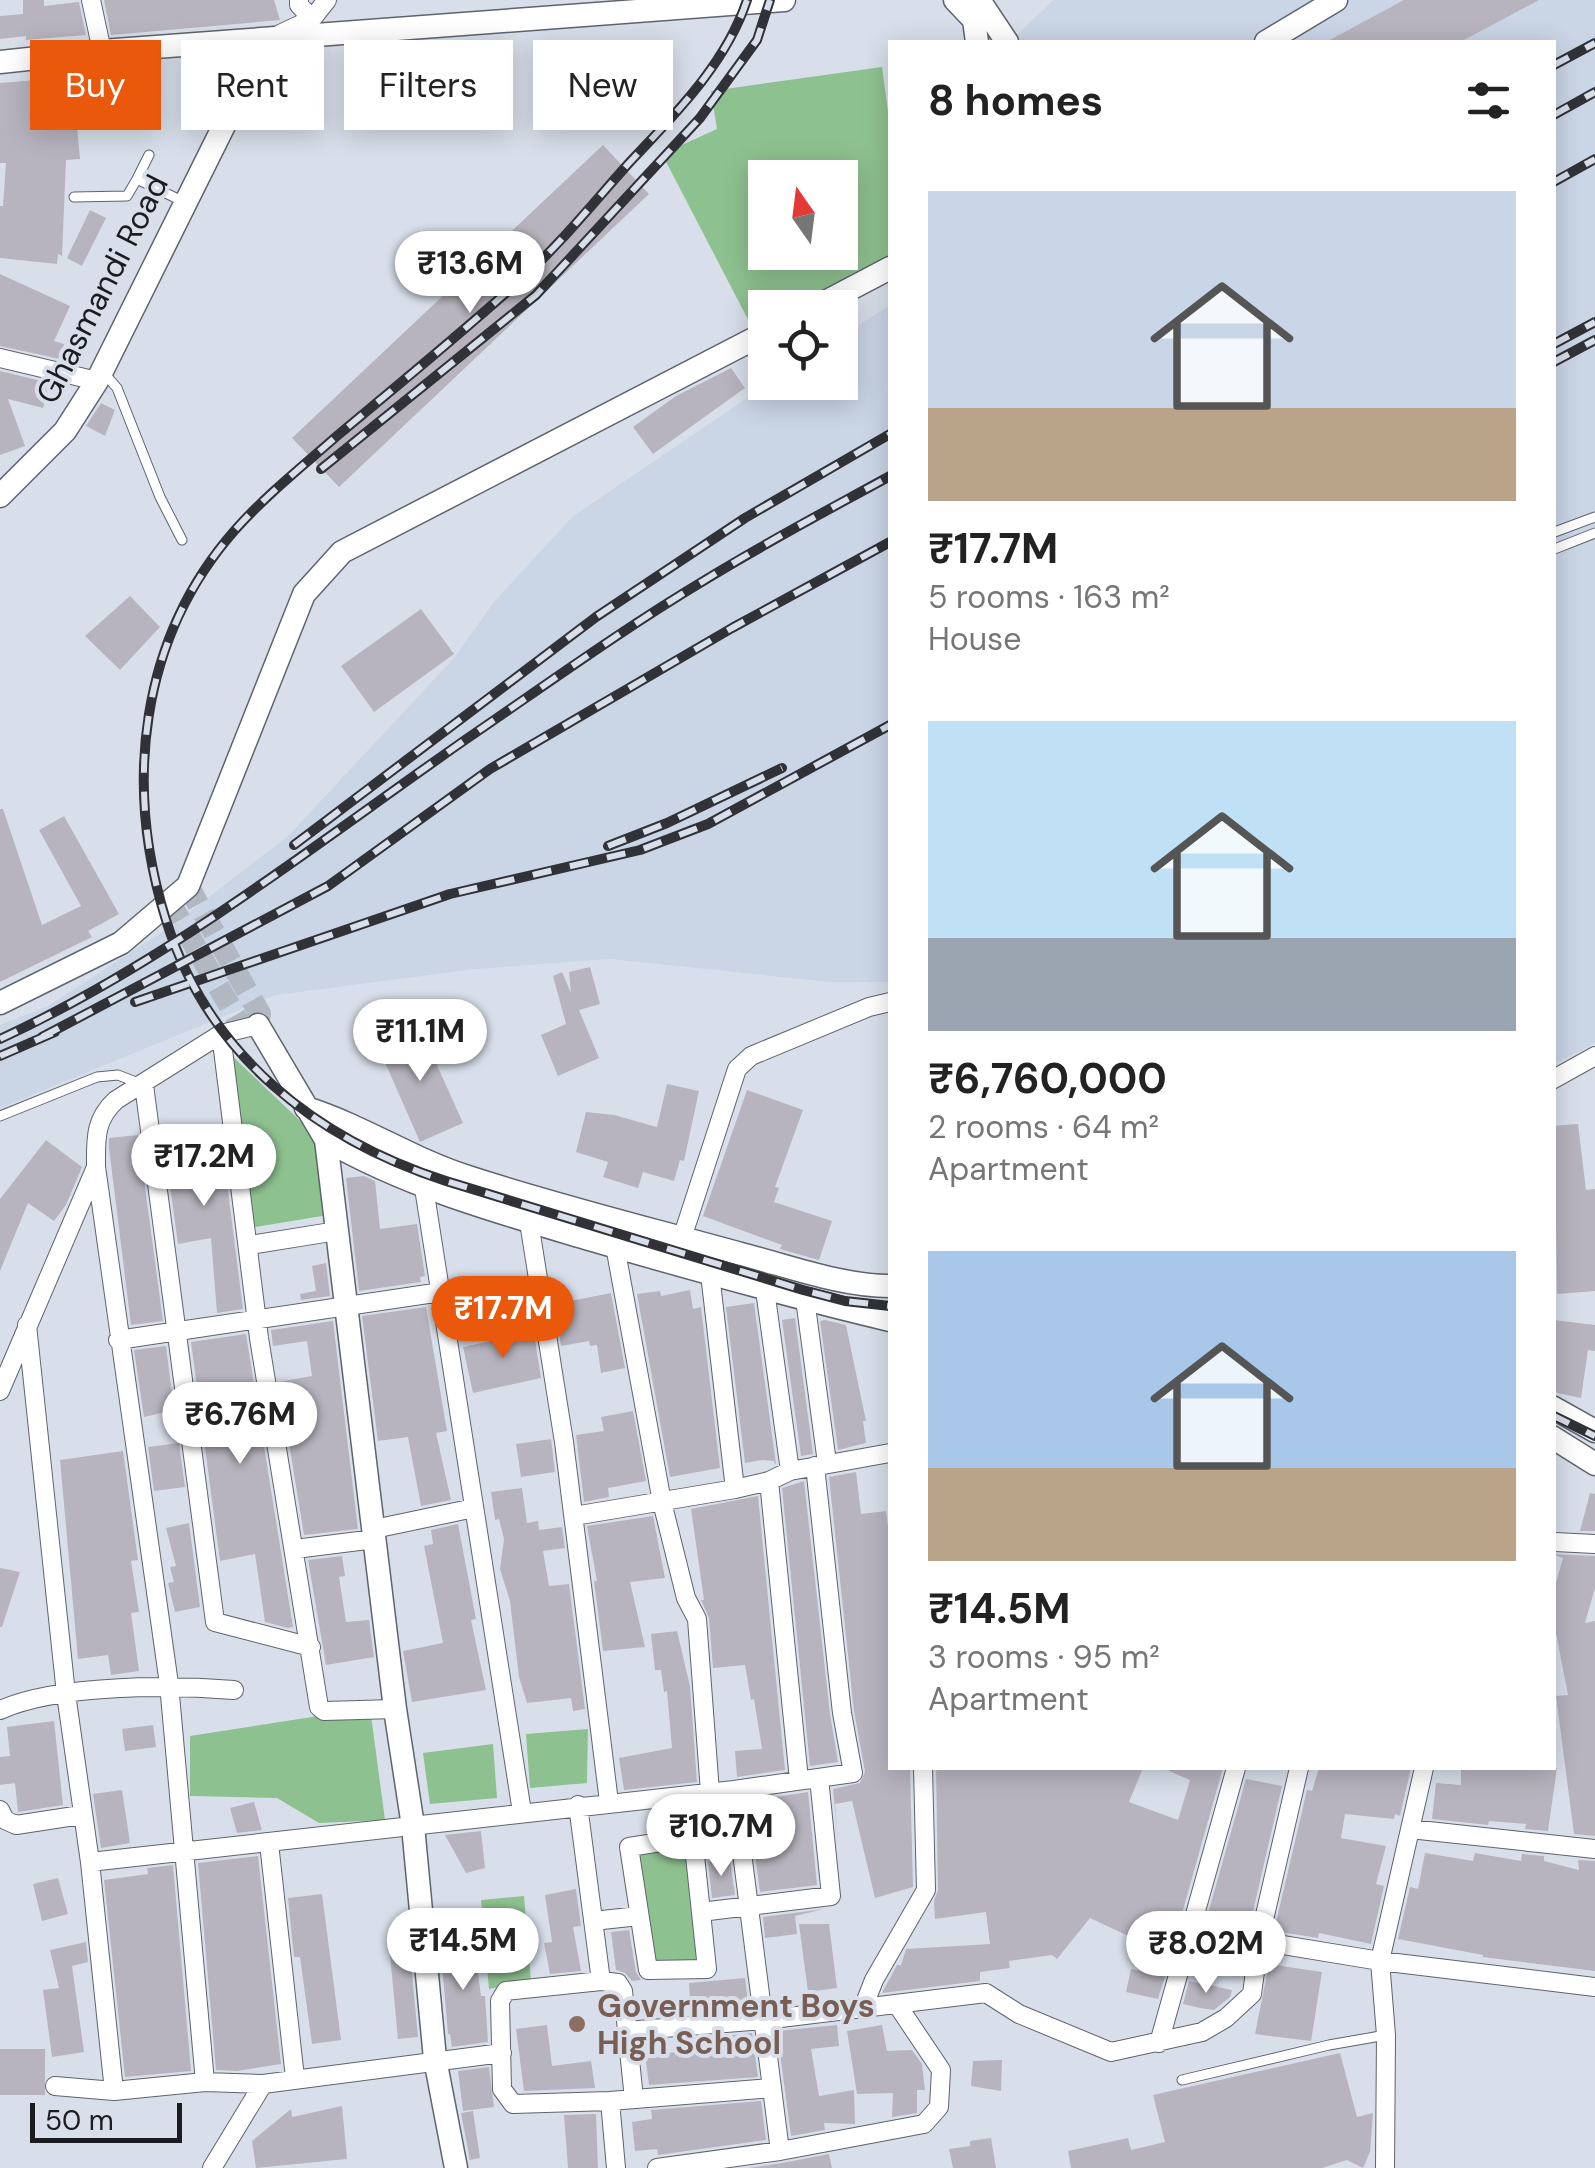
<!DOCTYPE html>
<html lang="en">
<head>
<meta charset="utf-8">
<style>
	:root { --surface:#fff; --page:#f6f6f6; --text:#222; --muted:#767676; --accent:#ea580c }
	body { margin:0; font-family:"DM Sans",sans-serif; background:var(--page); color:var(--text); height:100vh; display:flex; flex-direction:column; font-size:38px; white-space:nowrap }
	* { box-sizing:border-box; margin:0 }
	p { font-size:32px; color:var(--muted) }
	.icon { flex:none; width:55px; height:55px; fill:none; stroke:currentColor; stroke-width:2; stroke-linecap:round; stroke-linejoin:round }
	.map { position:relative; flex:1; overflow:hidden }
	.drawer { position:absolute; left:888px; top:40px; width:668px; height:1730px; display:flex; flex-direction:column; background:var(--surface); border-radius:0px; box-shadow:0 5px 25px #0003 }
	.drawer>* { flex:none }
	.banner { position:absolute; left:30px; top:40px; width:708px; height:90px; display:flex; gap:20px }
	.needle { width:65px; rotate:346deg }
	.buttons { position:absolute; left:748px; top:160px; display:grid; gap:20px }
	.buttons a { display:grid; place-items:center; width:110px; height:110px; border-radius:0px; background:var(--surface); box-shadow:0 5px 25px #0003; font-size:50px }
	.scale { position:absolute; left:30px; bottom:25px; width:152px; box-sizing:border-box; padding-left:10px; border:5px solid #1a1c20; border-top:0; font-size:28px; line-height:35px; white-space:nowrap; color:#1a1c20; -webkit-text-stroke:8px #d8dfea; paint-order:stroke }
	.price { position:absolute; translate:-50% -85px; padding:0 22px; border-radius:35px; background:#fff; color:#222; font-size:32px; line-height:65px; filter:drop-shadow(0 2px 5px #0008) }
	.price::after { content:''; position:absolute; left:50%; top:60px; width:30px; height:22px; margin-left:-15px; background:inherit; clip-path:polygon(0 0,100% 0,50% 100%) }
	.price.current { background:var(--accent); color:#fff }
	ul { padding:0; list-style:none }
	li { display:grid; align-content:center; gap:20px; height:530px; padding:0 40px }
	li span { display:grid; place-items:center; height:310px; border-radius:0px; color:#555 }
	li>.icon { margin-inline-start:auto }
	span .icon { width:180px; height:180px; fill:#fffc; stroke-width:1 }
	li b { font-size:42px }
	h2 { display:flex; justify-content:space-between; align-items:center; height:120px; padding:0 40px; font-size:42px }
	.chip { padding:0 35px; border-radius:0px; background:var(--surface); box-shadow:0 5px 25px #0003; font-size:35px; line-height:90px }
	.chip.current { background:var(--accent); color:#fff }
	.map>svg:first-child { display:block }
	.built { fill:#cad5e6 }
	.green { fill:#8ec190; fill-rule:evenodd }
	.building { fill:#b8b4bf }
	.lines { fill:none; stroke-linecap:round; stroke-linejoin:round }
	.tertiary-tunnel { stroke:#b2b8c2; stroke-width:22; stroke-dasharray:22 11; stroke-linecap:butt }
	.service-casing { stroke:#5e646d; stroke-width:11 }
	.minor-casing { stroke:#5e646d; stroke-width:20 }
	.tertiary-casing { stroke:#5e646d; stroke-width:25 }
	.service { stroke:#fff; stroke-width:9 }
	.minor { stroke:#fff; stroke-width:18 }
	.tertiary { stroke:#fff; stroke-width:22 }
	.rail-casing { stroke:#303237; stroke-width:10 }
	.rail { stroke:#d8dfea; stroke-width:6; stroke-dasharray:19; stroke-linecap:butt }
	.education-dot { fill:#8d6e63; stroke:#d8dfea; stroke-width:4 }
	.labels { text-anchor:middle; stroke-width:8; stroke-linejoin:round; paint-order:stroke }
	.street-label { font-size:32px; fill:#1a1c20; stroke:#d8dfea }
	.education-label { font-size:32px; font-weight:bold; fill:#785e54; stroke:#d8dfea; text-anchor:start }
</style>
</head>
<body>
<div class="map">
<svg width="1595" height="2168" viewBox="0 0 1595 2168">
	<rect width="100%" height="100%" fill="#d8dfea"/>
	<path class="built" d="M1053 0H1595V1043L1553 1065 1552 42H1010Z
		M890 305V982H830L610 959 475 969 276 995 0 1108V1025L48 1006 173 925 288 836 454 658 494 602 572 517 769 383 840 382V337Z"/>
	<path class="green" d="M882 67 890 127V259L798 307 765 308V325L754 331 662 154 717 129 711 91ZM765 178H840V252H765Z
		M229 1053 317 1137 328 1215 249 1228Z
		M370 1708 385 1820 319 1823 277 1798 190 1796V1736Z
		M588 1729 587 1783 530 1788 526 1734Z
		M493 1744 497 1798 430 1804 423 1753Z
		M690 1842 704 1965 651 1966 635 1850Z
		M524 1896 531 1981 489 1989 481 1900Z"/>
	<path class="building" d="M23 0H44V6L79 2 86 35 26 40V36L0 39V16L23 14Z
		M104 0H274L280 20 111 35Z
		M1404 0H1539L1460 42H1326Z
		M96 75 97 102 75 104 80 159 66 160 62 256 58 254 57 264 0 258V206H3L6 163H0V83Z
		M603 145 649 194 339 487 292 438Z
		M90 210 106 218 82 266 67 258Z
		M0 274 70 306 54 341 64 344 60 359 0 346Z
		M731 368 745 388 653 454 633 427 676 396Z
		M0 371 50 383 43 408 8 399 25 446 0 455Z
		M101 403 115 410 105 436 86 426Z
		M130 596 160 627 120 670 85 636Z
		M421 609 454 654 374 712 341 666Z
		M0 809H3L42 925 81 906 39 830 64 816 119 914 88 931 92 937 0 982Z
		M590 967 600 1004 579 1010 599 1058 558 1076 541 1035 566 1024 553 976 562 972 571 993 569 972Z
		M419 1025 463 1123 420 1142 377 1044Z
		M667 1084 699 1091 684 1161 680 1160 674 1181 643 1172 638 1188 603 1177 608 1162 576 1152 586 1112 614 1115 657 1127Z
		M747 1090 803 1110 775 1187 779 1188 774 1202 832 1221 819 1260 780 1249 782 1245 703 1216Z
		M185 1124 189 1148 222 1144 243 1309 217 1313 211 1238 178 1244 162 1127Z
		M1578 1124 1586 1190 1595 1189V1291L1557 1294 1556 1222H1552V1126Z
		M138 1135 163 1321 131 1325 109 1148V1138Z
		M46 1140 82 1167 66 1205 54 1221 28 1203 0 1271V1199Z
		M364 1176 375 1181 380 1229 417 1224 425 1276 420 1277 421 1282 359 1291 346 1178Z
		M326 1263 330 1296 301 1300 300 1294 316 1291 312 1266Z
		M690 1290 693 1309 701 1307 720 1468 670 1477 637 1294 660 1291 661 1296Z
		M611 1293 625 1368 601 1373 597 1345 590 1346 589 1341 561 1346 555 1304Z
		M754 1303 776 1464H775L774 1461 762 1460 745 1463 726 1307Z
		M426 1307 447 1431 436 1433 451 1500 421 1506 408 1437 378 1441 362 1316Z
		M795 1318 813 1454 801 1456 782 1320Z
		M825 1320 846 1325 866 1421H863L866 1443 838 1450 820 1321Z
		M1554 1320 1595 1325V1351L1588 1350 1581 1398 1553 1392Z
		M333 1321 358 1529 304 1535 279 1382 312 1376 307 1341 273 1346 271 1330Z
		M533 1327 541 1378 473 1393 463 1347 505 1338 504 1333Z
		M246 1334 293 1627 288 1628 265 1622 255 1554 220 1561 191 1342Z
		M166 1346 174 1410 144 1417 134 1350Z
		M633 1411 646 1481 608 1488 609 1497 584 1502 576 1435 604 1431 601 1417Z
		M551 1439 555 1472 521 1477 516 1444Z
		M179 1443 185 1487 154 1491 148 1447Z
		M123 1451 138 1560 131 1561 139 1612 131 1613 139 1671 111 1675 108 1655 78 1659 60 1460Z
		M856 1472 861 1514 886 1511 890 1543V1769L910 1768 913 1887 875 1898 852 1801 835 1804 838 1842 833 1789 860 1783 865 1772 854 1711 829 1477Z
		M804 1481 830 1714 838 1762 810 1766 782 1488Z
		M522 1488 527 1523 538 1521 539 1530 562 1527 565 1548 543 1551 549 1586 569 1584 585 1709 573 1711 571 1698 527 1703 519 1677 510 1601 500 1569 504 1539 499 1519 495 1520 491 1492Z
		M1590 1493 1595 1494V1531H1580Z
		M758 1496 785 1770 737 1777 735 1751 762 1749 754 1699 751 1700 745 1665 713 1668 709 1618 701 1600H704L691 1509Z
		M653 1516 665 1578 630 1582 645 1647 603 1651 594 1581H597L587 1526Z
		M189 1523 200 1607 175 1612 168 1583 174 1582 170 1567 176 1566 166 1528Z
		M458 1524 476 1619 471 1620 486 1690 412 1702 403 1651 443 1643 424 1546 433 1544 431 1530Z
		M1552 1554 1595 1556V1588L1585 1623 1595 1621V1836L1574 1834 1556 1696 1568 1695 1552 1612V1597L1563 1558Z
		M342 1556 345 1576 339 1577 346 1622 369 1620 374 1657 326 1665 308 1560Z
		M0 1568 20 1572 2 1627H0Z
		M677 1631 690 1686 697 1782 624 1790 619 1758 672 1748 667 1691 664 1692 661 1670H655L651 1634Z
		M54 1721 63 1805 18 1812 15 1783 0 1785V1757L10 1756 7 1727Z
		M153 1725 156 1747 125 1751 122 1729Z
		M936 1768H1143L1129 1802 1178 1820 1190 1780 1162 1768H1223L1172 1949 1137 1940 1090 1918 1057 1959 1052 1955 1009 1961 1010 1968 980 1972V1981L882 1993 897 1965H901L906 1949 990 1944 986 1912 935 1919 934 1901 938 1890Z
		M1319 1768H1411L1400 1816 1395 1814 1394 1819 1345 1814 1341 1838 1386 1846 1376 1884 1384 1886 1371 1944 1319 1933 1318 1938 1274 1931 1307 1790 1312 1791Z
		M1461 1768H1557L1548 1831 1525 1829 1526 1824 1489 1821 1488 1825 1432 1819 1436 1783 1461 1785Z
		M1246 1779 1282 1786 1240 1968 1196 1956Z
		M122 1790 130 1843 101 1848 93 1794Z
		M808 1792 817 1885 760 1892 748 1801Z
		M254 1802 262 1830 237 1833 230 1808Z
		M708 1805 710 1832H704L692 1825 660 1830 658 1811Z
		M481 1831 485 1868 466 1873 445 1835Z
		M1425 1853 1473 1861 1475 1853 1521 1861 1522 1854 1544 1856V1861L1579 1870 1578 1860 1595 1861V1971L1483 1957V1955L1398 1939 1410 1887 1418 1889Z
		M258 1856 281 2064 237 2071 216 2070 198 1863Z
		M730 1860 735 1895 712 1898 708 1862Z
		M173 1865 191 2071 125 2077 104 1880 148 1874 147 1868Z
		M58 1878 68 1914 42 1921 33 1884Z
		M576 1889 581 1926 573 1927 581 1971 550 1974 544 1943 552 1942 545 1895Z
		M322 1894 341 2040 312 2044 300 1957H294L288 1898Z
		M824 1909 795 1916 797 1934 765 1938 763 1917Z
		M799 1924H829L837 1988 808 1992Z
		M629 1930 636 1972 641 1980 632 1981 625 1973 616 1970 611 1932Z
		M473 1936 481 1996H485L488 2042 452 2047 450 2034H448L440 1941Z
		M86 1942 88 1962 72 1966 84 2052 52 2057 43 1990 59 1988 50 1950Z
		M410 1952 418 2037 398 2039 390 1955Z
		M1269 1964 1322 1972 1311 2041 1255 2034Z
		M1131 1969 1165 1976 1158 1999 1126 1992Z
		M745 1978 749 2009 691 2013 689 1983Z
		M1189 1981 1232 1990 1230 1997 1214 2010 1200 2008 1183 2004Z
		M547 2025 552 2066 591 2061 595 2088 524 2091 516 2029Z
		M837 2025 839 2046 811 2049 819 2096 854 2090 855 2124 824 2123 825 2130 791 2136 777 2031Z
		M882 2025 887 2051 912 2050 922 2064 925 2090H917V2113L892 2117 893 2093 857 2094 847 2031Z
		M752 2033 758 2077 649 2085 645 2054 682 2052V2055L724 2046 723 2036Z
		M0 2049H45V2095H0Z
		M1340 2053 1357 2117 1373 2113 1370 2152 1363 2168 1347 2160 1322 2168H1071L1068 2151 1128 2138 1131 2150 1165 2142 1153 2095Z
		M1002 2060 1001 2091 971 2086 973 2061Z
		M489 2067 494 2107 463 2111 458 2071Z
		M761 2101 766 2140 658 2155 657 2149 635 2151 632 2122 652 2119 651 2110Z
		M342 2106 347 2159 256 2168 252 2141 291 2109 292 2117Z
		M473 2111 480 2158 470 2160 461 2113Z
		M596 2114 598 2168H568L564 2115Z
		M991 2138 996 2168H953L949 2149 970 2146V2141Z
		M829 2154 832 2168H748L782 2163Z"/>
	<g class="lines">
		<path class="tertiary-tunnel" d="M169 901 240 1024 258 1025 260 1014 188 886"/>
		<defs>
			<path id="service" d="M137 179 149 155
				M74 197 127 196 137 179 184 202
				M104 373 117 388 160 497 182 540
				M1552 533 1595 517
				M1552 550 1595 533
				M0 1116 97 1077 118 1075 141 1084
				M1182 2080 1329 2045 1386 2035"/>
			<path id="minor" d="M91 0 102 51
				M299 0V5L312 19
				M280 34 312 19 327 0
				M0 358 97 381
				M221 1034 259 1338 319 1707 324 1711 395 1709
				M1552 1080 1595 1056
				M144 1085 215 1622 311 1647
				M96 1167 169 1684 205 2082
				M425 1175 424 1188 522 1812
				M617 1219 615 1246 662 1502 686 1598 697 1619 710 1792
				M529 1222 564 1442 609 1802
				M250 1245 337 1231
				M678 1264 682 1238 737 1069 751 1056 869 1007 890 1002
				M710 1274 735 1489
				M765 1290 790 1471
				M805 1299 827 1463
				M27 1325 66 1694 90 1862 114 2091
				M118 1340 441 1292
				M0 1391 96 1167C96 1140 94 1120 116 1100L221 1034 258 1025
				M769 1481 799 1780
				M574 1516 735 1489 769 1481 790 1471 890 1453
				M374 1529 474 1508
				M1555 1542 1595 1544
				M295 1549 375 1539
				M0 1710C59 1684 170 1685 234 1690
				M734 1790 780 2151
				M578 1805 601 1981 618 1983 623 1991 634 2099
				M0 1810 5 1820 16 1825 81 1815
				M1410 1829 1595 1849
				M693 1837 707 1969 648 1970 629 1847Z
				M269 1843 295 2078
				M90 1862 734 1790 853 1773 842 1713 815 1466
				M701 1912 831 1896 819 1778
				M593 1921 639 1916
				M1259 1941 1380 1961 1595 1987
				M601 1981 506 1991 500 2001 502 2089 513 2104 610 2101 772 2088
				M863 2008 874 1980 926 1890 923 1768
				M626 2031 764 2020 986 1993 1019 2014 1111 2052 1202 2032 1226 2018 1252 1994 1259 1941 1299 1768
				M1159 2043 1236 1768
				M55 2086 114 2091 205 2082 263 2084 502 2053
				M610 2101 616 2168
				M212 2168 263 2084
				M657 2168 780 2151 924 2124 939 2107 941 2070 898 2006
				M1385 2168 1386 2035 1380 1961 1424 1768"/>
			<path id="tertiary" d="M955 0 974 20 977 42
				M979 0 1007 42
				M1266 42 1336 0
				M0 62 102 51 784 0
				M814 308 890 268
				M0 496 65 431 97 381 266 41
				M0 1003 121 943 188 886 304 594 342 552 765 333
				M258 1025 326 1140 395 1709 413 1826 435 2059 456 2168
				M306 1108C363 1126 411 1159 468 1177 557 1206 650 1229 741 1254 788 1266 841 1286 890 1286
				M326 1140C408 1187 498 1212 589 1239 689 1268 789 1296 890 1320
				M1552 1407 1595 1431
				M1552 1437 1595 1464"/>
		</defs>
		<use href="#service" class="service-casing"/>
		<use href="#minor" class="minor-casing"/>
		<use href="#tertiary" class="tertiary-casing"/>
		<use href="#service" class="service"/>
		<use href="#minor" class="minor"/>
		<use href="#tertiary" class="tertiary"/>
		<defs>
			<path id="rail" d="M747 0C726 64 674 115 629 163 593 203 558 247 517 283 459 335 398 385 338 435 303 466 266 495 235 530 139 639 124 786 166 920 208 1055 316 1139 446 1181L803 1290 845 1301 890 1306
				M1552 66 1595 43
				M1552 116 1595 92
				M1552 183 1595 159
				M1552 345 1595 322
				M1552 363 1595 340
				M321 469 536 295 700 118 757 40 770 0
				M294 845 596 617 745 518 890 434
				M608 846 667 823 782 768
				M135 1002 450 894 640 850 708 824 890 725
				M42 1037 328 886 490 769 732 628 890 542
				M0 1039C167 962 314 845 465 740 544 686 623 629 705 580 765 543 828 510 890 476
				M0 1056 55 1032
				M1552 1415 1595 1436"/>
		</defs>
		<use href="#rail" class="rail-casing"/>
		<use href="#rail" class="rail"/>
	</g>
	<circle class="education-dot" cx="577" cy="2024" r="10"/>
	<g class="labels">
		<g class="street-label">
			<text transform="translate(102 289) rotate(-63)" y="11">Ghasmandi Road</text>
		</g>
		<g class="education-label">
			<text x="597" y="2017">Government Boys<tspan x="597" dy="37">High School</tspan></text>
		</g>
	</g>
</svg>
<div class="buttons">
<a><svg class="needle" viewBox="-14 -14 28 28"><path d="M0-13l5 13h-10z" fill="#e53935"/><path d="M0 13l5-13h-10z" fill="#767676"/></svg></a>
<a><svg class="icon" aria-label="locate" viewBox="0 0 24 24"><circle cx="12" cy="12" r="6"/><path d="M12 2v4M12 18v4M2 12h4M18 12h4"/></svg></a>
</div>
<div class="scale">50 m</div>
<b class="price" style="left:470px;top:316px">₹13.6M</b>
<b class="price" style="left:420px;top:1084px">₹11.1M</b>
<b class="price" style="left:204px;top:1209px">₹17.2M</b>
<b class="price current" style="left:503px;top:1361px">₹17.7M</b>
<b class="price" style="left:240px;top:1467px">₹6.76M</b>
<b class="price" style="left:721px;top:1879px">₹10.7M</b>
<b class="price" style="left:463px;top:1993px">₹14.5M</b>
<b class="price" style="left:1206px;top:1996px">₹8.02M</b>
<div class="banner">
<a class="chip current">Buy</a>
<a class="chip">Rent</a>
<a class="chip">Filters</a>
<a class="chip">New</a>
</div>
<section class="drawer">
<h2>8 homes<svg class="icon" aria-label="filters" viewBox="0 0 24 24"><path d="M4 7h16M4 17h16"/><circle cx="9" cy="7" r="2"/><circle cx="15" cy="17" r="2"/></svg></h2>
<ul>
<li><span style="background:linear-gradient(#c9d6e8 70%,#b9a48a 0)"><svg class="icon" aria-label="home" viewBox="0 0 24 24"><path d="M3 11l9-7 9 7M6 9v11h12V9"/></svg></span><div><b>₹17.7M</b><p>5 rooms · 163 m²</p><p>House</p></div></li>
<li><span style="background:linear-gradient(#bfe0f5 70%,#9aa5b1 0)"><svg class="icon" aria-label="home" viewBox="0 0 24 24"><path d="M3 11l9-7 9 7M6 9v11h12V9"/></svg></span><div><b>₹6,760,000</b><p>2 rooms · 64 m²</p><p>Apartment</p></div></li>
<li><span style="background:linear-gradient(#a9c7e8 70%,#b9a48a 0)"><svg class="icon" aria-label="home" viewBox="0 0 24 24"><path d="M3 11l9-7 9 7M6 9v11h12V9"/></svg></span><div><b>₹14.5M</b><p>3 rooms · 95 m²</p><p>Apartment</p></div></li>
</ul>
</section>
</div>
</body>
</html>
